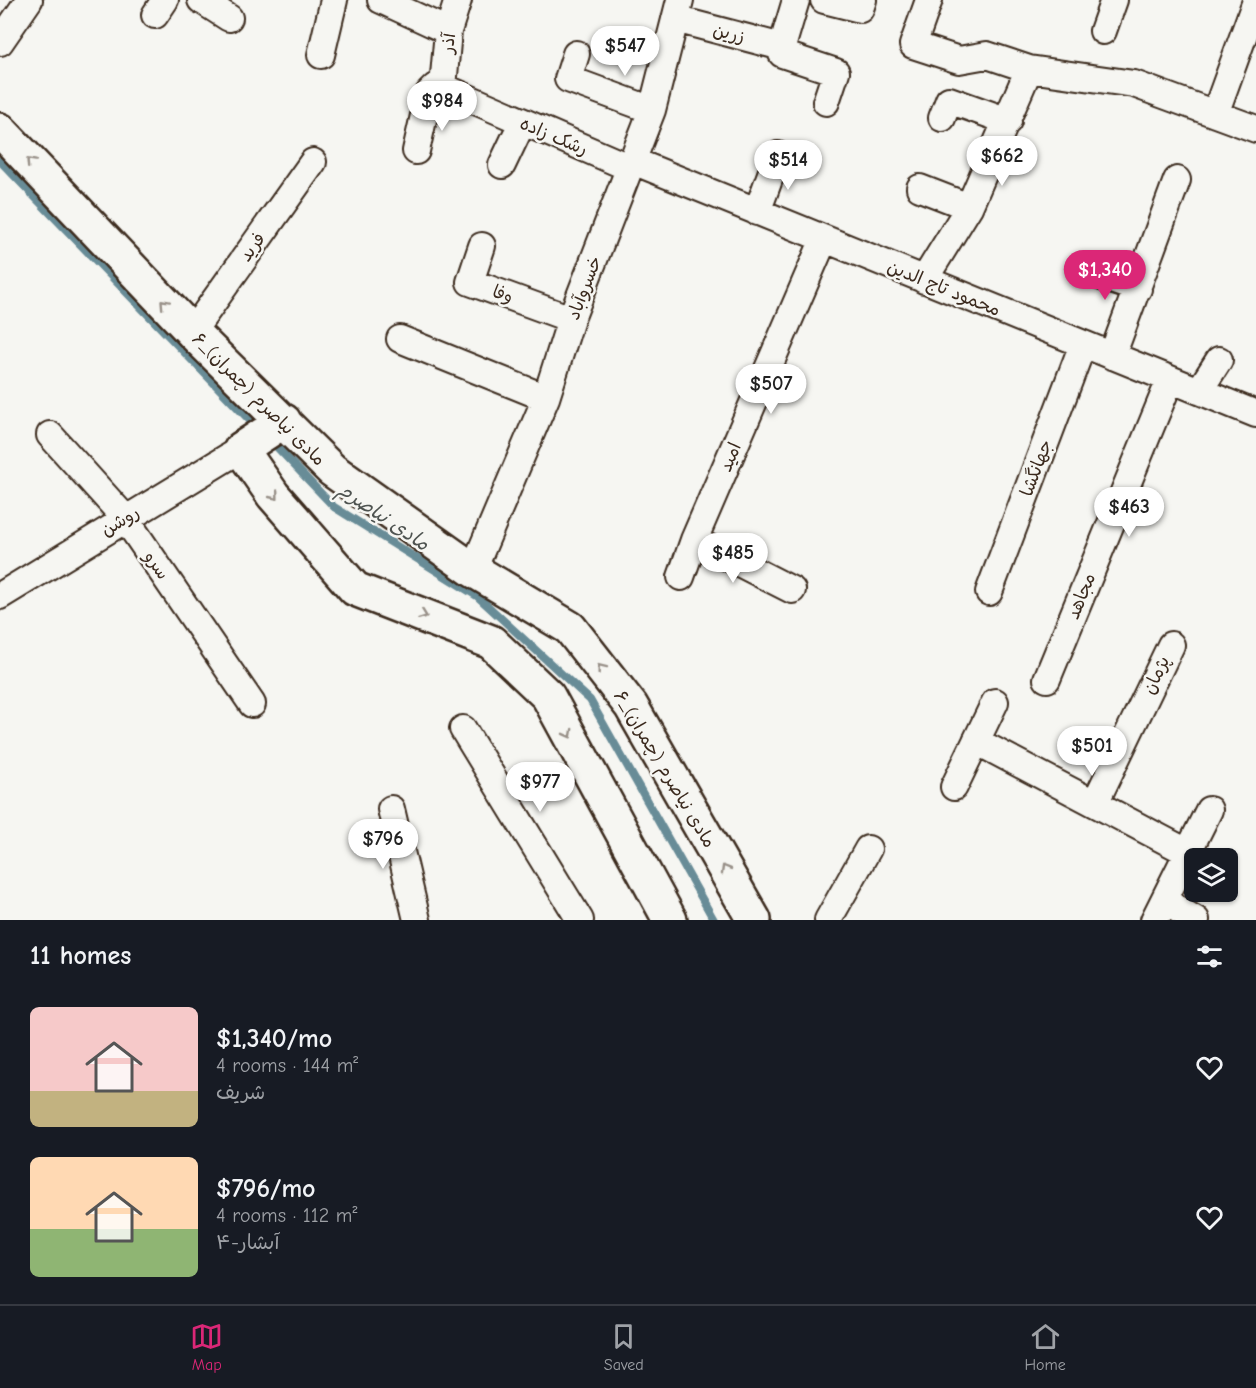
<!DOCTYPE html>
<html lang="en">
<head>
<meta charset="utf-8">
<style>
	:root { --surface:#171b24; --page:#20242c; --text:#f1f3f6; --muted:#9ea1a6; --line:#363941; --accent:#db2777 }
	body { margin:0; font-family:"Comic Neue","Playpen Sans Arabic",sans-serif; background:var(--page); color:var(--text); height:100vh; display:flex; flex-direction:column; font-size:22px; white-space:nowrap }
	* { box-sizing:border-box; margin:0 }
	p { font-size:20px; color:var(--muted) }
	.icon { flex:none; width:33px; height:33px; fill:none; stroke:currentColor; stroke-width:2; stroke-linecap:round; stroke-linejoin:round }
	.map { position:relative; height:920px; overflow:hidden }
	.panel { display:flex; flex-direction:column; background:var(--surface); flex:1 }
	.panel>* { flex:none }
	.buttons { position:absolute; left:1184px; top:848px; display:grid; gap:12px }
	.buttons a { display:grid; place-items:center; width:54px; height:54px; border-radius:9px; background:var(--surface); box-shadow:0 2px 4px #0004; font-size:30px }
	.price { position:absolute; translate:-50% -51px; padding:0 14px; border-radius:21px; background:#fff; color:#222; font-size:20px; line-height:39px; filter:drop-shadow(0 2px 3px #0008) }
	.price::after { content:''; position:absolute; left:50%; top:36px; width:18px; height:14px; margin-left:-9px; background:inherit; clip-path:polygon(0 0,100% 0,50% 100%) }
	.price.current { background:var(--accent); color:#fff }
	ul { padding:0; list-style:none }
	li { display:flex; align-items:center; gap:18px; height:150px; padding:0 30px }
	li span { display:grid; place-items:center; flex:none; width:168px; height:120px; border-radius:9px; color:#555 }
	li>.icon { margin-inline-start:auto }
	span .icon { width:72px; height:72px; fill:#fffc; stroke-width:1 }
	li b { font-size:26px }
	h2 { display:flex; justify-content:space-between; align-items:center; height:72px; padding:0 30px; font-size:26px }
	.dock { display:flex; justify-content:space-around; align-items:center; height:84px; border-top:2px solid var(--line); background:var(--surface); font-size:16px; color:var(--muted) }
	.dock a { display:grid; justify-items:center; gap:3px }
	.dock .current { color:var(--accent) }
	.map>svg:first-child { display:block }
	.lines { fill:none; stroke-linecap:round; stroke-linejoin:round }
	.stream { stroke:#688c97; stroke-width:8 }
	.street-casing { stroke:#3b2a1e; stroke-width:30 }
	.secondary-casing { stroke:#3b2a1e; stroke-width:38 }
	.street { stroke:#f6f6f2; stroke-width:26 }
	.secondary { stroke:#f6f6f2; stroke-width:33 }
	.oneway { stroke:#989088 }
	.labels { text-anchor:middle; stroke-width:5; stroke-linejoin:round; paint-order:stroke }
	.street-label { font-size:18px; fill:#3b2a1e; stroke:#f6f6f2 }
	.water-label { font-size:20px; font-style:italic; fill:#4e5350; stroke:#f6f6f2 }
</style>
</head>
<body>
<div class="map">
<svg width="1256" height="920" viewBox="0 0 1256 920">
	<rect width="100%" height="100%" fill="#f6f6f2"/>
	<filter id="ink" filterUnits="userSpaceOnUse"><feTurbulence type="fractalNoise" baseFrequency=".0167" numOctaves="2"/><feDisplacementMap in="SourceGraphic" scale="12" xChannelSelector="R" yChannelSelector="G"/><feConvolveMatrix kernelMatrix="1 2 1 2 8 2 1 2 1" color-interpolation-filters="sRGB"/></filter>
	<g filter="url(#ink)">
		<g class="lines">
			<path class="stream" d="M0 161 259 430
				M270 440 334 507 477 596 590 700 714 920"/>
			<defs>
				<path id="street" d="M201 0 229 18
					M381 0 448 31
					M824 0 860 9 863 0
					M929 0 913 45 959 60 987 55 1029 69 1134 84 1256 129
					M155 15 165 0
					M675 19 782 47V54L836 72 826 102
					M1103 31 1114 0
					M0 42 29 0
					M782 47 796 0
					M576 54 568 79 652 110
					M321 55 334 0
					M443 87 448 31 458 0
					M1215 114 1256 1
					M942 118 949 100 1008 121
					M416 151 429 93 435 87H443L621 164 633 161 1256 414
					M502 165 522 123
					M920 188 969 207
					M757 212 778 155
					M482 246 470 282 571 319
					M1087 272 1138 289
					M924 280 969 207 1029 69
					M192 332 313 162
					M400 339 546 398
					M1112 356 1177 180
					M1199 391 1219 360
					M50 435 125 518 252 704
					M694 540 792 590
					M473 570 546 398 571 319 652 110 680 0
					M681 577 694 540 824 239
					M989 592 1083 344
					M0 596 241 449
					M1047 679 1170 380
					M463 729 580 920
					M976 741 1187 852
					M954 787 995 702
					M1095 803 1171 645
					M391 809 417 920
					M1164 901 1196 920
					M828 920 868 849
					M1154 920 1209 810"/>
				<path id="secondary" d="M0 130 192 332 332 470 473 570 570 628 631 706 754 920
					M284 421 241 449 273 495 355 589 491 642 548 696 670 920"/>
			</defs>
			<use href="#street" class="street-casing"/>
			<use href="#secondary" class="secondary-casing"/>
			<use href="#street" class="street"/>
			<use href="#secondary" class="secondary"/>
		</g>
		<defs><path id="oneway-chevron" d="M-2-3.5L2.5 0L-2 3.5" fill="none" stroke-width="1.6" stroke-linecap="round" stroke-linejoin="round" transform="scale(1.5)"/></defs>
		<g class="oneway">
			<use href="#oneway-chevron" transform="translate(30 162) rotate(-133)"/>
			<use href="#oneway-chevron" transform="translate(164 303) rotate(-133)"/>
			<use href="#oneway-chevron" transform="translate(275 496) rotate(51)"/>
			<use href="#oneway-chevron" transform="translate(423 615) rotate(21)"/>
			<use href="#oneway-chevron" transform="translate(601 668) rotate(-128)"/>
			<use href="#oneway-chevron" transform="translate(569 734) rotate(62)"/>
			<use href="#oneway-chevron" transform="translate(725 869) rotate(-120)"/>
		</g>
	</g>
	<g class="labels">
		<g class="street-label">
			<text transform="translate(729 33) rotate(14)" y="6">زرین</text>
			<text transform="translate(448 43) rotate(-83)" y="6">آذر</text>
			<text transform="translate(554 136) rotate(23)" y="6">رشک زاده</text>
			<text transform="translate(252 247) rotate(-54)" y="6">فرید</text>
			<text transform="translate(584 288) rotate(-69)" y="6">خسروآباد</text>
			<text transform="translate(944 288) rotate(22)" y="6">محمود تاج الدین</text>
			<text transform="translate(503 294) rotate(20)" y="6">وفا</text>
			<text transform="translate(259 399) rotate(45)" y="6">۶_مادی نیاصرم (چمران)</text>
			<text transform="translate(730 457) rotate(-67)" y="6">امید</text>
			<text transform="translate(1036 468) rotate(-69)" y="6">جهانگشا</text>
			<text transform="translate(120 521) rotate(-31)" y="6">روشن</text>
			<text transform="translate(157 565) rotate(56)" y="6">سرو</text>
			<text transform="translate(1081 596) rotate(-68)" y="6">مجاهد</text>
			<text transform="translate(1156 675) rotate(-65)" y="6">پژمان</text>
			<text transform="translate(665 769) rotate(59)" y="6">۶_مادی نیاصرم (چمران)</text>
		</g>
		<g class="water-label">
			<text transform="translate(384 516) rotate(34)" y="7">مادی نیاصرم</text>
		</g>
	</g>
</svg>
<div class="buttons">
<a><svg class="icon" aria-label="layers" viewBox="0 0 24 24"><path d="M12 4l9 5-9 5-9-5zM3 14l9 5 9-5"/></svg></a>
</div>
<b class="price" style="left:625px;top:77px">$547</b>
<b class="price" style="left:442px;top:132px">$984</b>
<b class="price" style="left:1002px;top:187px">$662</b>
<b class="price" style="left:788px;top:191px">$514</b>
<b class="price current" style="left:1105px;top:301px">$1,340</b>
<b class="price" style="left:771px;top:415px">$507</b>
<b class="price" style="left:1129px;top:538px">$463</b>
<b class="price" style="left:733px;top:584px">$485</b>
<b class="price" style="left:1092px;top:777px">$501</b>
<b class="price" style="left:540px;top:813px">$977</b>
<b class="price" style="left:383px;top:870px">$796</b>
</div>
<section class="panel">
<h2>11 homes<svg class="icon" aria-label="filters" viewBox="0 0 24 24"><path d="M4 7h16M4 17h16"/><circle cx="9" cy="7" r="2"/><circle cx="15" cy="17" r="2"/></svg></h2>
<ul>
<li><span style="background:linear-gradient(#f6c9c9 70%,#c2b280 0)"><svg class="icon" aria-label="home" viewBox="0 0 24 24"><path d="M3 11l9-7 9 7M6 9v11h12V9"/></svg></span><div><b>$1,340/mo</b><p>4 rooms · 144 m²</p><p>شریف</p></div><svg class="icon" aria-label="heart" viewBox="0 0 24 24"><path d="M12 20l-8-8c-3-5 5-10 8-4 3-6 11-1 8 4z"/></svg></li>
<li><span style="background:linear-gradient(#ffd9b3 60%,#8fb573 0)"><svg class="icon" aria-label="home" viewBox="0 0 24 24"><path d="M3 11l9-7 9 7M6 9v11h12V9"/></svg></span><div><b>$796/mo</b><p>4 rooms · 112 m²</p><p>۴-آبشار</p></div><svg class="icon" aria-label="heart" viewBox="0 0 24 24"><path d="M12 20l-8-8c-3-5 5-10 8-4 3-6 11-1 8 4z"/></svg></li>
</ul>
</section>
<nav class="dock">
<a class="current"><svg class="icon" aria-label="map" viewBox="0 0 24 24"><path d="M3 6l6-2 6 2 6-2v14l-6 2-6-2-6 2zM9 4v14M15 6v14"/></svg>Map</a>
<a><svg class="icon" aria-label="saved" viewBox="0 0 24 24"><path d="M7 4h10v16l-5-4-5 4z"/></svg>Saved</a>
<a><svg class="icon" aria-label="home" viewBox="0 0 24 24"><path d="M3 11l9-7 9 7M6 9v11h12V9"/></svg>Home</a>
</nav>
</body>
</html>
